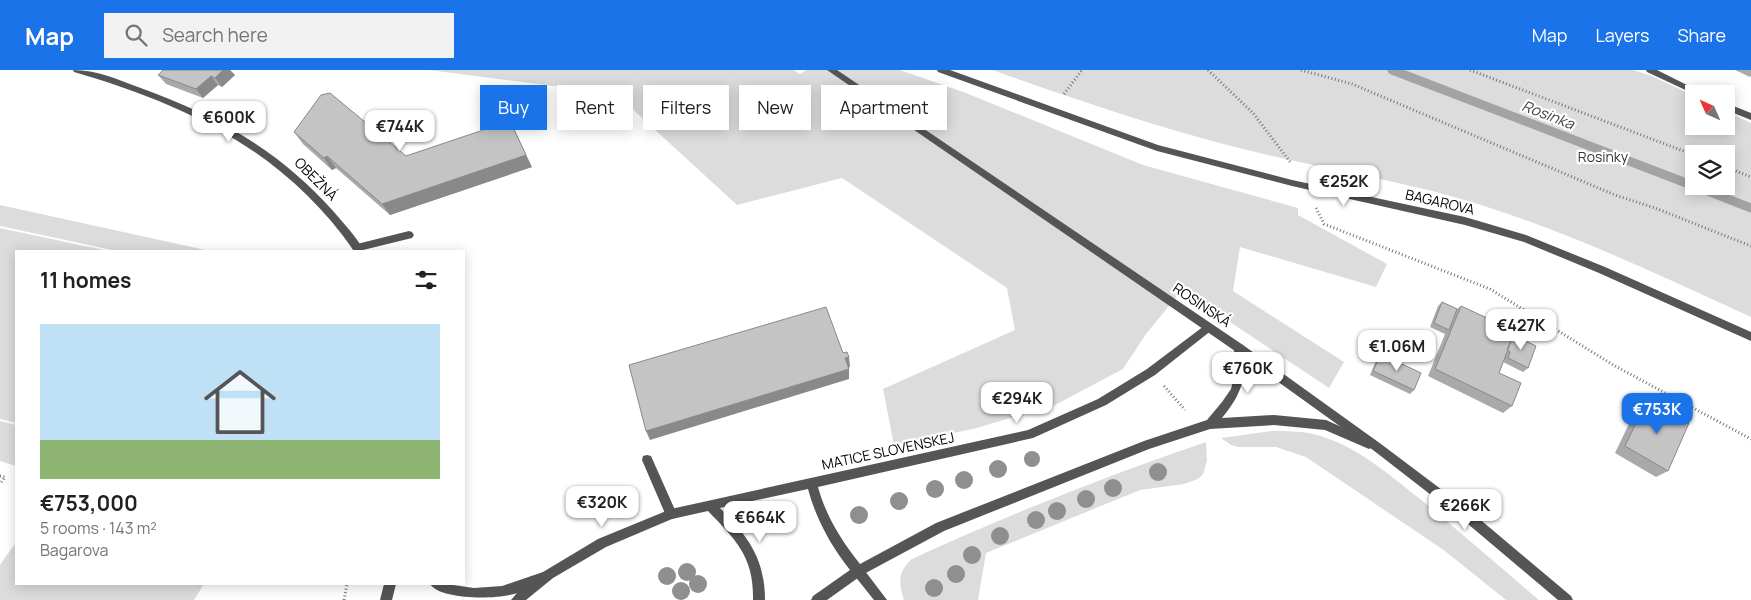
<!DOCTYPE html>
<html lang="en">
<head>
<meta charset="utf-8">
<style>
	:root { --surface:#fff; --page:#f2f2f2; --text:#202124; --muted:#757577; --line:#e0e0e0; --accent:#1a73e8 }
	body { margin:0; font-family:Manrope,sans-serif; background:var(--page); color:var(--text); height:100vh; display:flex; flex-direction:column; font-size:19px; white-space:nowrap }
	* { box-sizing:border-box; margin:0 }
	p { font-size:16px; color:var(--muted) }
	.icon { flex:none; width:28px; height:28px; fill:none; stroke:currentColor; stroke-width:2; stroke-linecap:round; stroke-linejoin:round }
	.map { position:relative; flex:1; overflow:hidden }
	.drawer { position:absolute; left:15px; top:180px; width:450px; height:335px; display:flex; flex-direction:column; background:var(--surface); border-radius:0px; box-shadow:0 2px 12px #0003 }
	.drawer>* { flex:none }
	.top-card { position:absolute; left:480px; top:15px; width:475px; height:45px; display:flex; gap:10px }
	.needle { width:32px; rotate:315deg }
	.tools { position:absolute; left:1685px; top:15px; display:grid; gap:10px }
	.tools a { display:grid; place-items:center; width:50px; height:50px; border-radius:0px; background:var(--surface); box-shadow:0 2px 12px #0003; font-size:25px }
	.price { position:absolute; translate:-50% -42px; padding:0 11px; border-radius:10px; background:#fff; color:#222; font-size:16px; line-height:32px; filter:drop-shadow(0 1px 2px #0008) }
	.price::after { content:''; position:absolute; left:50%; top:30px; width:15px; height:11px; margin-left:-8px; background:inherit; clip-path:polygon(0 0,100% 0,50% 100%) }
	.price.on { background:var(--accent); color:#fff }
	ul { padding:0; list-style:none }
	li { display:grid; align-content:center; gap:10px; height:265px; padding:0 25px }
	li+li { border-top:1px solid var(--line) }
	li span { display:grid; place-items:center; height:155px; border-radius:0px; color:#555 }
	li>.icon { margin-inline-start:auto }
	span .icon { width:90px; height:90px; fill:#fffc; stroke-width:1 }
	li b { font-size:21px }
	h2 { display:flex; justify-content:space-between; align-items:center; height:60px; padding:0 25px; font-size:21px }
	.tag { padding:0 18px; border-radius:0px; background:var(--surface); box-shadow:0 2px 12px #0003; font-size:18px; line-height:45px }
	.tag.on { background:var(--accent); color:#fff }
	header { display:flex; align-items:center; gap:30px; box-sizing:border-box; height:70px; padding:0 25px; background:var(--accent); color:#fff }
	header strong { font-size:24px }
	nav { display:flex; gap:28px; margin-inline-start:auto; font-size:18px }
	.search { width:350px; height:45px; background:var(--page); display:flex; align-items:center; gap:12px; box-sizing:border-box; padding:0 18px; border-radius:0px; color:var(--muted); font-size:19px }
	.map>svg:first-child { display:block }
	.green { fill:#dcdcdc; fill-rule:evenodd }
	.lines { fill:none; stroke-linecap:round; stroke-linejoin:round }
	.stream { stroke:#a3a3a3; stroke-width:9 }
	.path { stroke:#777; stroke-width:3; stroke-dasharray:1 2.5; stroke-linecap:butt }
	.service { fill:#555; fill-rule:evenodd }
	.minor { fill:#555; fill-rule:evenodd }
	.tertiary { fill:#555; fill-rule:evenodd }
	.tree { fill:#8f8f8f }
	.wall { fill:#a9a9a9 }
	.shaded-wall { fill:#898989 }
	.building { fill:#c4c4c4; stroke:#898989 }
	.labels { text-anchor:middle; stroke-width:4.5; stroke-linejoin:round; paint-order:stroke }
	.park-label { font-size:14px; fill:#333; stroke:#fff }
	.street-label { font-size:14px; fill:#000; stroke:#fff }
	.water-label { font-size:15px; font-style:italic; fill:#444; stroke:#fff }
</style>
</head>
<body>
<header>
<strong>Map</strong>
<div class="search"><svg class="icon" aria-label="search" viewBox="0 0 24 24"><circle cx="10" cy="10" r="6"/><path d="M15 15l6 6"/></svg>Search here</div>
<nav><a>Map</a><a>Layers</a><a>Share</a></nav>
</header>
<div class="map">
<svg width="1751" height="530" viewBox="0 0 1751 530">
	<rect width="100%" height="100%" fill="#fff"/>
	<path class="green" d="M429 0H794L800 4 806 0H900L966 23 1143 95 1298 138V145L1387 194 1376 217 1240 177 1233 221 1344 292 1329 318 1182 220 1146 264 1123 299 1055 335 973 359 894 375 883 319 1015 260 1007 218 842 108 737 135 616 24Z
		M992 0H1633L1652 6 1694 26V56H1726V41L1751 53V247C1663 207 1576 165 1484 136 1414 113 1340 102 1268 85 1174 63 1083 32 992 0ZM1694 84H1726V116H1694Z
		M0 135 210 181H117L0 156Z
		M0 158 108 181H16V353L0 349Z
		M0 351 16 355V396L0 391Z
		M1272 361C1286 361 1300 361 1313 364 1355 374 1388 404 1420 429 1460 462 1499 496 1539 530H1506L1445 481 1306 387 1276 377H1238L1231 375 1221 368Z
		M1206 372 1207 391 1203 404 1198 409 1184 414 1140 420 986 483 978 530H904C898 513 898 501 912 489 1008 445 1106 406 1206 372Z
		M16 472V514H204L194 530H0V495Z"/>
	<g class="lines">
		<path class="stream" d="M1392 0 1694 116
			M1695 116 1751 138"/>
		<path class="path" d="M1208 0 1253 43 1291 93
			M1301 0 1352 14 1615 125 1655 138 1751 176
			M1470 0 1694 85
			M1064 24 1082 0
			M1726 97 1751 107
			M1316 138 1324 154 1490 219 1615 296 1751 369
			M1164 316 1185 340
			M0 406 5 407 0 414
			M344 530 347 514"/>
		<path class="service" d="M409 161 412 162 414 165 412 168 359 181H354L352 178 357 174Z
			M647 385 651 386 675 440 677 444 675 448 671 449 667 448 642 390 643 386Z
			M858 495 862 497 887 530H874L854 505 852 501 854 497Z"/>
		<path class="minor" d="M73 0C97 0 116 9 138 17 216 45 279 80 334 142 344 154 357 167 364 181H354C285 82 188 35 74 2Z
			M1646 0H1657L1705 24H1694L1647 2Z
			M1726 33 1751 43V50L1726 40Z
			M1208 253 1212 254 1213 257 1212 260 1155 305 1106 335 1033 368 818 417C826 446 841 470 860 494L936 453 1144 371 1207 350 1222 332 1231 319 1235 303 1234 278 1235 275 1239 274 1243 275 1244 278C1246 309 1242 324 1222 348L1274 345 1326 350 1373 371 1374 374 1373 377 1369 379 1325 360 1274 355 1210 359 1149 379 944 461 862 505 827 530H811L813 526 850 500C831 476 816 449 808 419L720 438C748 466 765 489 765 530H753C754 487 736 470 708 441L672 449 606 477 553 508 526 530H511L517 523C498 530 440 530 430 514H446L474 518 502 516 543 502 598 469 671 439 1028 360 1098 329 1147 299Z
			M384 514H396L392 530H380Z"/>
		<path class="tertiary" d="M827 0H837L1243 275 1381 374 1470 441 1571 526 1573 530H1558L1462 449 1373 380 1235 281Z
			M937 0H950L1158 75 1292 110 1465 147 1526 165 1605 197 1751 262V271L1599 203 1524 172 1465 155 1292 116 1157 81 938 2Z"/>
	</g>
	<g class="tree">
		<circle cx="1032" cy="389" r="8"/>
		<circle cx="998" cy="399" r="9"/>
		<circle cx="1158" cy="402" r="9"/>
		<circle cx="964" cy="410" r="9"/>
		<circle cx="1113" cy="418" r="9"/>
		<circle cx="935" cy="419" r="9"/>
		<circle cx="1086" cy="429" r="9"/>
		<circle cx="899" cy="431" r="9"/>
		<circle cx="1057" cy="441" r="9"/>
		<circle cx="859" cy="445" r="9"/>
		<circle cx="1036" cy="450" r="9"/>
		<circle cx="1000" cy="466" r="9"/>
		<circle cx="972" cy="485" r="9"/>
		<circle cx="687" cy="502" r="9"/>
		<circle cx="956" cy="504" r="9"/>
		<circle cx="667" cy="506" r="9"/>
		<circle cx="698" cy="514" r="9"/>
		<circle cx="934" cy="518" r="9"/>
		<circle cx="681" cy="521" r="9"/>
	</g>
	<path class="wall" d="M163 0H230L235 5 222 17 218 15 203 28 166 14 158 5Z
		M1735 0H1751V6L1750 7Z
		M294 62 406 86 532 97 390 145 336 98 332 100 303 74Z
		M1442 232 1457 239 1461 236 1513 265 1528 298 1523 302 1503 292 1506 285 1499 303 1512 336 1503 343 1428 306 1445 264 1430 257 1438 236Z
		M1381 284 1414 320 1410 324 1370 305 1377 288Z
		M1647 330 1668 401 1656 407 1615 383 1637 337Z"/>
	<path class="shaded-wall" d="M223 0H230L235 5 222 17 215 8Z
		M211 6 218 15 203 28 196 19Z
		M510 51 532 97 390 145 382 134Z
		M327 86 336 98 332 100 324 88Z
		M849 287 850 297 845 298V288Z
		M849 299V309L650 370 646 361Z"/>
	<path class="building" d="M163 0H223L215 8 211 6 196 19 158 5Z
		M330 23 406 86 510 51 526 85 382 134 327 86 324 88 294 62 321 25Z
		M1442 232 1457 239 1449 260 1434 253Z
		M1461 236 1515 261 1499 303 1521 313 1512 336 1435 299Z
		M826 237 843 283 847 282 849 287 845 288 849 299 646 361 629 295Z
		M1513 265 1536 276 1528 298 1508 288 1510 282 1507 280Z
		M1381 284 1421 303 1414 320 1373 301Z
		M1647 330 1689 353 1668 401 1625 376Z"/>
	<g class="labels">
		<g class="park-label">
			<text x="1603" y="92">Rosinky</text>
		</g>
		<g class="street-label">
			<text transform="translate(316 109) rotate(45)" y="5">OBEŽNÁ</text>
			<text transform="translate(1440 132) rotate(13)" y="5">BAGAROVA</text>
			<text transform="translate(1202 235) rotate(34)" y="5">ROSINSKÁ</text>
			<text transform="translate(888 381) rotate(-12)" y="5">MATICE SLOVENSKEJ</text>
		</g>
		<g class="water-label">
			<text transform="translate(1548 45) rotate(21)" y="5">Rosinka</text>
		</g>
	</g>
</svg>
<div class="tools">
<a><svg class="needle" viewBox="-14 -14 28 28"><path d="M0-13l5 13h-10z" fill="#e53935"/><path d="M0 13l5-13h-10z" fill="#757577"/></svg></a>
<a><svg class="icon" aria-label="layers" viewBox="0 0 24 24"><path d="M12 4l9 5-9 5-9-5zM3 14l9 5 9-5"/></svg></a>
</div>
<b class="price" style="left:229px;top:73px">€600K</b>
<b class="price" style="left:400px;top:82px">€744K</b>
<b class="price" style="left:1344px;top:137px">€252K</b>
<b class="price" style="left:1521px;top:281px">€427K</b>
<b class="price" style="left:1397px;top:302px">€1.06M</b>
<b class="price" style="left:1248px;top:324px">€760K</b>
<b class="price" style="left:1017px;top:354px">€294K</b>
<b class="price on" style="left:1657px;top:365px">€753K</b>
<b class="price" style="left:602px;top:458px">€320K</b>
<b class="price" style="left:1465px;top:461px">€266K</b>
<b class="price" style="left:760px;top:473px">€664K</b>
<div class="top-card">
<a class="tag on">Buy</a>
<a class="tag">Rent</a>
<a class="tag">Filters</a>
<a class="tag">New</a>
<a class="tag">Apartment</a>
</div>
<section class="drawer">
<h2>11 homes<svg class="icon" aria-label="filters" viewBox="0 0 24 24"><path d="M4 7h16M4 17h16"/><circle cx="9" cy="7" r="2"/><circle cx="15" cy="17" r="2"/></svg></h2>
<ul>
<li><span style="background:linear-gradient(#bfe0f5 75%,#8fb573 0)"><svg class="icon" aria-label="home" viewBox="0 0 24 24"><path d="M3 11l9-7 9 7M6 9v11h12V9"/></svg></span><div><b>€753,000</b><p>5 rooms · 143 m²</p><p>Bagarova</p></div></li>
</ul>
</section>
</div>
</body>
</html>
